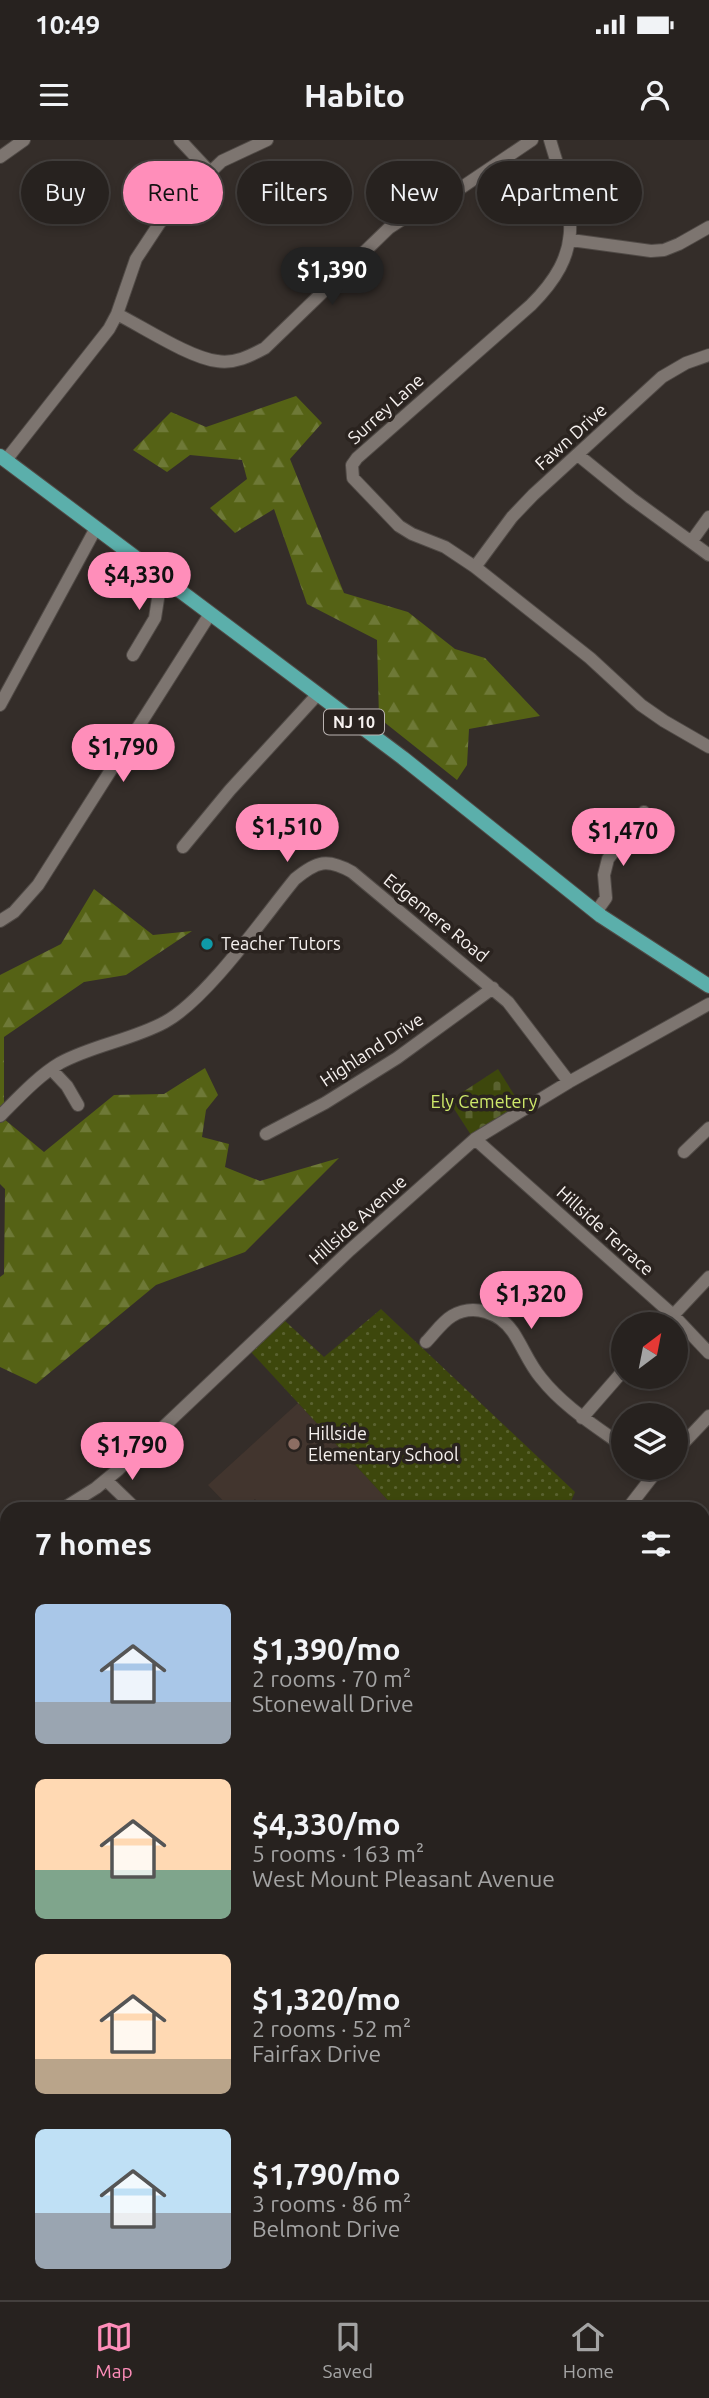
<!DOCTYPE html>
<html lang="en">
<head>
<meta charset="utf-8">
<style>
	:root { --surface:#27221f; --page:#2f2a28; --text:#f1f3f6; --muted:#a4a4a4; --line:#433f3d; --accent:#ff8eba }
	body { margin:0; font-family:Ubuntu,sans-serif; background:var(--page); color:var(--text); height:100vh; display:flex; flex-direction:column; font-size:26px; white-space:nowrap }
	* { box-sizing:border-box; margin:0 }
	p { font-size:23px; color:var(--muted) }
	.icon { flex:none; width:38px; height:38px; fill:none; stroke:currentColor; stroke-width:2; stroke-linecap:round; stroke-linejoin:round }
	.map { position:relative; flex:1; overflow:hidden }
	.sheet { position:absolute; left:0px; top:1362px; width:710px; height:800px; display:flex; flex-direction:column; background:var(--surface); border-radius:21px 21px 0 0; box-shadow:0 4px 10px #0003,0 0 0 2px var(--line) }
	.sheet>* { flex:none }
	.guide { position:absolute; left:21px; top:21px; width:668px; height:63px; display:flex; gap:14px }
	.needle { width:46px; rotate:32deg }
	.fabs { position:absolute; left:611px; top:1172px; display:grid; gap:14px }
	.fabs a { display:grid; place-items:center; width:77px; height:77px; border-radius:50%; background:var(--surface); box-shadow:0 4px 10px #0003,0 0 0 2px var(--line); font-size:35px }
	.price { position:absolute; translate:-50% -60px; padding:0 16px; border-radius:24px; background:var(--accent); color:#111; font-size:23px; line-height:46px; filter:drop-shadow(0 2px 4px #0008) }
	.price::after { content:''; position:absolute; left:50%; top:42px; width:21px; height:16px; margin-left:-10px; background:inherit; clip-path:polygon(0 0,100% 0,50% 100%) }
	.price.current { background:#222; color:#fff }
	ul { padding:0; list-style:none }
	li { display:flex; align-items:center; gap:21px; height:175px; padding:0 35px }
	li span { display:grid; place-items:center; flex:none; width:196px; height:140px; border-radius:10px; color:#555 }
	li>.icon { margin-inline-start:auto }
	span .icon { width:84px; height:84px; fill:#fffc; stroke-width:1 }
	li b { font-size:30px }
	h2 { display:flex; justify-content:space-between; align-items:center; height:84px; padding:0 35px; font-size:30px }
	.tag { padding:0 24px; border-radius:32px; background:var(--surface); box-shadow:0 4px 10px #0003,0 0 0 2px var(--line); font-size:24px; line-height:63px }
	.tag.current { background:var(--accent); color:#111 }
	.status { display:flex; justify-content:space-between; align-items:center; height:49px; padding:0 35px; background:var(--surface); direction:ltr }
	.status svg { height:19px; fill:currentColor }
	header { display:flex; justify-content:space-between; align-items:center; height:91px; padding:0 35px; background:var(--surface); font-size:32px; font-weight:700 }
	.tab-bar { display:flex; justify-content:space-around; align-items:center; height:98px; border-top:2px solid var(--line); background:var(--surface); font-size:19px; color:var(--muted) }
	.tab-bar a { display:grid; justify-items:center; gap:4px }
	.tab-bar .current { color:var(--accent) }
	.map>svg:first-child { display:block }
	.built { fill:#42352e }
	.grass { fill:#3d470c }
	.forest { fill:url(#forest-firs) }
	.cemetery { fill:url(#cemetery-stones) }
	.park { fill:url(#park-dots) }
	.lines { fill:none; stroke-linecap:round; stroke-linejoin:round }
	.minor-casing { stroke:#504a46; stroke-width:14 }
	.major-casing { stroke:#504a46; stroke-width:16 }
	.minor { stroke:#7d7570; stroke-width:12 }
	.major { stroke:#5bafab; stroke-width:14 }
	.culture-dot { fill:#0f9aa8; stroke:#2a231f; stroke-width:2.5 }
	.education-dot { fill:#8d6e63; stroke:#2a231f; stroke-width:2.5 }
	.labels { text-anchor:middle; stroke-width:7; stroke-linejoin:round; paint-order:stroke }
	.shield { fill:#2a231f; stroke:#b9b3b1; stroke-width:2 }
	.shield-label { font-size:16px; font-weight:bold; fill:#f6f1ef }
	.street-label { font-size:18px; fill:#f6f1ef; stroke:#2a231f }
	.poi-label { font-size:18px; fill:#f6f1ef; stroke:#2a231f; text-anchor:start }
	.park-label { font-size:18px; fill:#cee86a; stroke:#2a231f }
</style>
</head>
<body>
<div class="status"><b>10:49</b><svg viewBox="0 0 49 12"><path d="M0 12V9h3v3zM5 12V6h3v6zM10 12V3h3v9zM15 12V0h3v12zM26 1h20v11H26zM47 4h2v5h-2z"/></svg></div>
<header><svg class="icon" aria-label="menu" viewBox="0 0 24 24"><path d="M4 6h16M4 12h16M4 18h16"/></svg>Habito<svg class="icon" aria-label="person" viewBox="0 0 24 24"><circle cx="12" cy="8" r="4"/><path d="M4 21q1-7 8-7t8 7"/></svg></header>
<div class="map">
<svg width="709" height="2160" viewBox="0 0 709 2160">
	<defs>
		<pattern id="forest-firs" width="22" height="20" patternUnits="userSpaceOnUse" patternTransform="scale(1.75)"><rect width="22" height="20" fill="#556215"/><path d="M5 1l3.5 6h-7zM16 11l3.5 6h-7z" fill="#6e7937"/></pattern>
		<pattern id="cemetery-stones" width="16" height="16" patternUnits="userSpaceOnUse" patternTransform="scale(1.75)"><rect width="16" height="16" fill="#3d470c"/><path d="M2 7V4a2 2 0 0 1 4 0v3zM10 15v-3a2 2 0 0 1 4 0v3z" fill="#5a6230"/></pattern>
		<pattern id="park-dots" width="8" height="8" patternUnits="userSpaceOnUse" patternTransform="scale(1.75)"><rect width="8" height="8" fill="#3d470c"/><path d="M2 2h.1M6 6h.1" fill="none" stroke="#5a6230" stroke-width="1.8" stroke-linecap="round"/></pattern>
	</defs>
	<rect width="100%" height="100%" fill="#342d29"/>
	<path class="built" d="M298 1263 395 1368H264L255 1359 244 1368H230L208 1345Z"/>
	<path class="grass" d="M248 2154H350L352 2157 348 2160H239Z"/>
	<path class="forest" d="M296 256 322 283 290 319 344 453 408 472 455 509 485 518 540 576 469 589 467 625 457 640 379 578 377 500 307 464 274 369 235 393 210 368 247 339 242 320 190 315 167 332 133 310 171 272 206 287Z
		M94 749 153 795 192 791 126 835 84 842 4 897V979L44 1012 114 955 164 954 205 928 218 955 206 970 202 997 229 1004 225 1027 260 1041 339 1018 245 1112 156 1145 36 1244 0 1227V1137L4 1134 5 1049 0 1044V835L61 804Z
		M7 1892V2051L0 2045V1894Z
		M88 2154H184L177 2160H92Z"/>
	<path class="cemetery" d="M498 929 520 964 471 995 449 961Z"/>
	<path class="park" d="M381 1169 575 1352 568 1368H395L251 1212 283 1179 324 1217Z"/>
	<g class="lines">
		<defs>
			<path id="minor" d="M180 0 209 31
				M550 0C571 71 589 107 531 165L357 318 352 325 353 338 399 386 412 394 445 407 475 427 590 518 641 565 664 581 709 607
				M0 17 24 0
				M571 100 651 111 664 110 679 104 709 87
				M117 174C143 187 190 218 217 221 235 224 250 216 265 208L389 88 409 75 443 60 532 0
				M578 315 631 358 709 415
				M6 320 109 189 117 174 136 119 165 75 222 21 267 0
				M691 402 709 377
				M475 427 512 377 533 355 662 237 686 223 709 215
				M133 515 155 478 159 452 165 439
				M0 565 96 388
				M183 707 230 650 318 554
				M596 772 606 758 604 735 608 719 644 672
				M0 781 14 772 38 745 210 474
				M51 929 67 946 78 965
				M0 976C18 958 38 936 60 923 93 905 132 900 165 882 207 859 263 778 295 739 317 721 327 718 352 732L508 862 569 942
				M266 994 325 963 397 918 493 848
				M475 999 673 1175 709 1213
				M684 1012 709 988
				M664 1185 709 1137
				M426 1202C434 1194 442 1182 452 1176 474 1163 500 1173 513 1192 523 1207 529 1224 541 1238 563 1266 594 1285 623 1306
				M582 1278 623 1231
				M676 1311 709 1276
				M106 1340 135 1368
				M64 1368 96 1348 119 1329 350 1110 475 999 569 942 709 864
				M254 1368H260
				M628 1368 659 1328
				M0 1396 7 1394
				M704 1498 709 1485
				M0 1547 7 1546
				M704 1621 709 1628
				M0 1658 7 1656
				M0 1692 7 1703
				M704 1813 709 1819
				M0 1832 7 1826
				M704 1905 709 1901
				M704 1949 709 1956
				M0 2119 7 2114
				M704 2147 709 2155
				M77 2154 81 2160
				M555 2154 559 2160
				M527 2160 531 2154"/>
			<path id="major" d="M0 316 403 618 601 776 709 846"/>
		</defs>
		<use href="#minor" class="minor-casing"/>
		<use href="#major" class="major-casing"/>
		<use href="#minor" class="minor"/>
		<use href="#major" class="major"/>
	</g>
	<circle class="culture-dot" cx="207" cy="804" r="7"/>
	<circle class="education-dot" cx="294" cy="1304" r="7"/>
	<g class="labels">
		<rect class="shield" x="324" y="569.5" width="60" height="25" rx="5"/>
		<g class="shield-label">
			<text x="354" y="588">NJ 10</text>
		</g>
		<g class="street-label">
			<text transform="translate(386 269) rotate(-42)" y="6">Surrey Lane</text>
			<text transform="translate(571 297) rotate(-42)" y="6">Fawn Drive</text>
			<text transform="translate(436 778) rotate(39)" y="6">Edgemere Road</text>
			<text transform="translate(372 910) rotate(-33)" y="6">Highland Drive</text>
			<text transform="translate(358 1080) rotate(-42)" y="6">Hillside Avenue</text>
			<text transform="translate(605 1091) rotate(42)" y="6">Hillside Terrace</text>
		</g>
		<g class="poi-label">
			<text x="221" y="810">Teacher Tutors</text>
			<text x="308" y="1300">Hillside<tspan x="308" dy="21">Elementary School</tspan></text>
		</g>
		<g class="park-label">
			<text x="484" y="968">Ely Cemetery</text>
		</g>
	</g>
</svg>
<div class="fabs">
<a><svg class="needle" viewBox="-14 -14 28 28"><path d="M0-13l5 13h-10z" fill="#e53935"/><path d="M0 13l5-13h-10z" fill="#a4a4a4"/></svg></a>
<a><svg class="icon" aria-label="layers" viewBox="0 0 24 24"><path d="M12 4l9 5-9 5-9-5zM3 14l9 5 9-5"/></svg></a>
</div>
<b class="price current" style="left:332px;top:167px">$1,390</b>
<b class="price" style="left:139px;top:472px">$4,330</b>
<b class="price" style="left:123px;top:644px">$1,790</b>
<b class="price" style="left:287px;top:724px">$1,510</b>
<b class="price" style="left:623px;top:728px">$1,470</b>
<b class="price" style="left:531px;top:1191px">$1,320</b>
<b class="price" style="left:132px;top:1342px">$1,790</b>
<div class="guide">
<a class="tag">Buy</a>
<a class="tag current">Rent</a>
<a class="tag">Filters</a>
<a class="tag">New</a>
<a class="tag">Apartment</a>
</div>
<section class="sheet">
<h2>7 homes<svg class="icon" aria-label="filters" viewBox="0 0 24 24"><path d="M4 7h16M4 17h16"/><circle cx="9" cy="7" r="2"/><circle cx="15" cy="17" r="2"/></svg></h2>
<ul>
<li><span style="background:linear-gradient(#a9c7e8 70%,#9aa5b1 0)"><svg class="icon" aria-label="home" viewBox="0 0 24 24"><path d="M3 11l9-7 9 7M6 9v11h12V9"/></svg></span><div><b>$1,390/mo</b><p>2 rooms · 70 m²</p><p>Stonewall Drive</p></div></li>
<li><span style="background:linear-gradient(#ffd9b3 65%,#7fa58c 0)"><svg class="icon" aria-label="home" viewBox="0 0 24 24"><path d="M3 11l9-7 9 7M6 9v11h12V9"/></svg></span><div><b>$4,330/mo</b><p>5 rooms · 163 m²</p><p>West Mount Pleasant Avenue</p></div></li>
<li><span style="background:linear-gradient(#ffd9b3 75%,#b9a48a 0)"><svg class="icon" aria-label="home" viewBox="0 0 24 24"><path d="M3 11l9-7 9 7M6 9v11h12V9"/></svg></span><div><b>$1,320/mo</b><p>2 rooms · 52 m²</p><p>Fairfax Drive</p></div></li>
<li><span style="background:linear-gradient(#bfe0f5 60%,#9aa5b1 0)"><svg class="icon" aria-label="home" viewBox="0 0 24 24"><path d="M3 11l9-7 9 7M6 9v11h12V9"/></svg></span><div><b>$1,790/mo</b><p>3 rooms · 86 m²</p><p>Belmont Drive</p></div></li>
</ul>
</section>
</div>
<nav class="tab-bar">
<a class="current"><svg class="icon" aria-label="map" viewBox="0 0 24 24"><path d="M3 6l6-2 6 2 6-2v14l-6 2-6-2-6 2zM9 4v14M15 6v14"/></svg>Map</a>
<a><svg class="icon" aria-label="saved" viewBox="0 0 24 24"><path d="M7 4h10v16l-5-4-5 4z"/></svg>Saved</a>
<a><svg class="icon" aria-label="home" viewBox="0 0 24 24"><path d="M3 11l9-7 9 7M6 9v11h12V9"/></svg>Home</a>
</nav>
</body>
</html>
